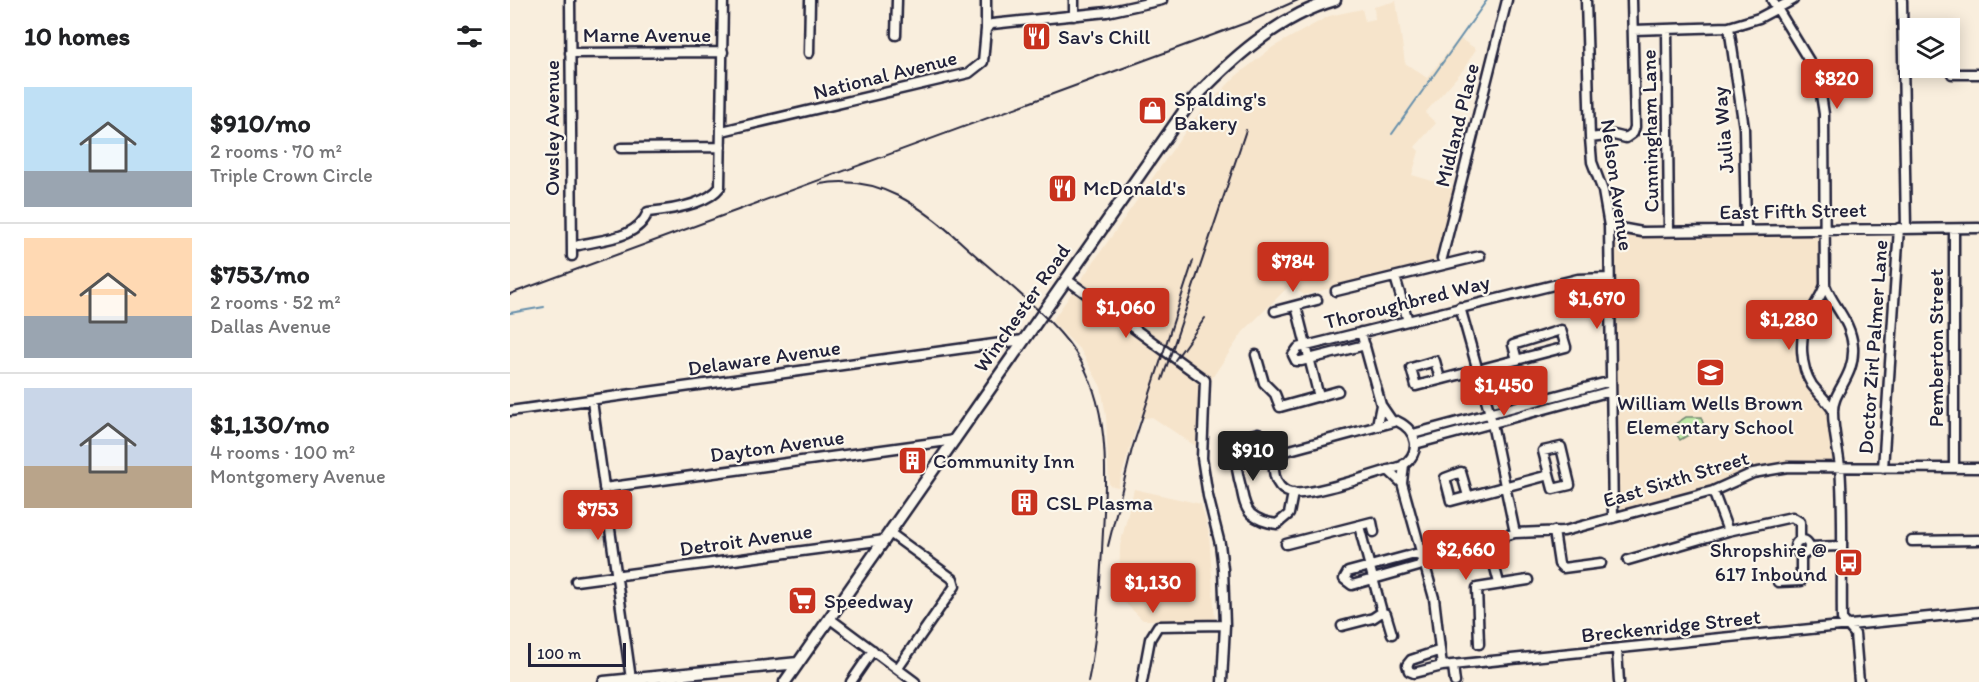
<!DOCTYPE html>
<html lang="en">
<head>
<meta charset="utf-8">
<style>
	:root { --surface:#fff; --page:#f2f2f2; --text:#202124; --muted:#757577; --line:#e0e0e0; --accent:#c8321e }
	body { margin:0; font-family:Itim,sans-serif; background:var(--page); color:var(--text); height:100vh; display:flex; flex-direction:column; font-size:22px; white-space:nowrap }
	* { box-sizing:border-box; margin:0 }
	p { font-size:20px; color:var(--muted) }
	.icon { flex:none; width:33px; height:33px; fill:none; stroke:currentColor; stroke-width:2; stroke-linecap:round; stroke-linejoin:round }
	.map { position:relative; flex:1; overflow:hidden }
	.details { display:flex; flex-direction:column; background:var(--surface); width:510px }
	.details>* { flex:none }
	.tools { position:absolute; left:1390px; top:18px; display:grid; gap:12px }
	.tools a { display:grid; place-items:center; width:60px; height:60px; border-radius:0px; background:var(--surface); box-shadow:0 3px 15px #0003; font-size:30px }
	.scale { position:absolute; left:18px; bottom:15px; width:98px; box-sizing:border-box; padding-left:6px; border:3px solid #22223b; border-top:0; font-size:16px; line-height:21px; white-space:nowrap; color:#22223b; -webkit-text-stroke:4px #fbf7ec; paint-order:stroke }
	.price { position:absolute; translate:-50% -51px; padding:0 14px; border-radius:6px; background:var(--accent); color:#fff; font-size:20px; line-height:39px; filter:drop-shadow(0 2px 3px #0008) }
	.price::after { content:''; position:absolute; left:50%; top:36px; width:18px; height:14px; margin-left:-9px; background:inherit; clip-path:polygon(0 0,100% 0,50% 100%) }
	.price.selected { background:#222; color:#fff }
	ul { padding:0; list-style:none }
	li { display:flex; align-items:center; gap:18px; height:150px; padding:0 24px }
	li+li { border-top:2px solid var(--line) }
	li span { display:grid; place-items:center; flex:none; width:168px; height:120px; border-radius:0px; color:#555 }
	li>.icon { margin-inline-start:auto }
	span .icon { width:72px; height:72px; fill:#fffc; stroke-width:1 }
	li b { font-size:26px }
	h2 { display:flex; justify-content:space-between; align-items:center; height:72px; padding:0 24px; font-size:26px }
	main { display:flex; flex:1; min-height:0 }
	.map>svg:first-child { display:block }
	.built { fill:#f6e4cb }
	.park { fill:#bee9a6; stroke:#708670; stroke-width:1.5 }
	.lines { fill:none; stroke-linecap:round; stroke-linejoin:round }
	.stream { stroke:#668fab; stroke-width:2 }
	.minor-casing { stroke:#22223b; stroke-width:13 }
	.major-casing { stroke:#22223b; stroke-width:15 }
	.minor { stroke:#fbf7ec; stroke-width:8 }
	.major { stroke:#fbf7ec; stroke-width:10 }
	.rail { stroke:#22223b; stroke-width:2 }
	.labels { text-anchor:middle; stroke-width:4.5; stroke-linejoin:round; paint-order:stroke }
	.street-label { font-size:21px; fill:#22223b; stroke:#fbf7ec }
	.poi-label { font-size:21px; fill:#22223b; stroke:#fbf7ec; text-anchor:start }
</style>
</head>
<body>
<main>
<section class="details">
<h2>10 homes<svg class="icon" aria-label="filters" viewBox="0 0 24 24"><path d="M4 7h16M4 17h16"/><circle cx="9" cy="7" r="2"/><circle cx="15" cy="17" r="2"/></svg></h2>
<ul>
<li><span style="background:linear-gradient(#bfe0f5 70%,#9aa5b1 0)"><svg class="icon" aria-label="home" viewBox="0 0 24 24"><path d="M3 11l9-7 9 7M6 9v11h12V9"/></svg></span><div><b>$910/mo</b><p>2 rooms · 70 m²</p><p>Triple Crown Circle</p></div></li>
<li><span style="background:linear-gradient(#ffd9b3 65%,#9aa5b1 0)"><svg class="icon" aria-label="home" viewBox="0 0 24 24"><path d="M3 11l9-7 9 7M6 9v11h12V9"/></svg></span><div><b>$753/mo</b><p>2 rooms · 52 m²</p><p>Dallas Avenue</p></div></li>
<li><span style="background:linear-gradient(#c9d6e8 65%,#b9a48a 0)"><svg class="icon" aria-label="home" viewBox="0 0 24 24"><path d="M3 11l9-7 9 7M6 9v11h12V9"/></svg></span><div><b>$1,130/mo</b><p>4 rooms · 100 m²</p><p>Montgomery Avenue</p></div></li>
</ul>
</section>
<div class="map">
<svg width="1469" height="682" viewBox="0 0 1469 682">
	<rect width="100%" height="100%" fill="#f9eedd"/>
	<filter id="ink" filterUnits="userSpaceOnUse"><feTurbulence type="fractalNoise" baseFrequency=".0167" numOctaves="2"/><feDisplacementMap in="SourceGraphic" scale="12" xChannelSelector="R" yChannelSelector="G"/><feConvolveMatrix kernelMatrix="1 2 1 2 8 2 1 2 1" color-interpolation-filters="sRGB"/></filter>
	<g filter="url(#ink)">
		<path class="built" d="M886 1 895 63 917 78 949 38 966 49 953 70 915 113 926 123 905 147 909 151 902 175 946 188 924 262 794 295 780 285 733 332 702 378 687 447 642 417 629 419 608 487 599 485 596 416 591 387 571 351 542 321 684 119 726 76 763 47 819 16 852 9 855 21 865 19 864 7Z
			M1109 233 1137 236 1305 235 1310 242V292L1293 319 1289 352 1316 406 1325 457 1321 462 1274 463 1243 469 1196 488 1113 510 1107 502V389L1103 240Z
			M624 489 691 504 699 533 705 620H633L609 597 610 546Z"/>
		<path class="park" d="M1176 417H1191L1194 426 1170 440 1162 426Z"/>
		<g class="lines">
			<path class="stream" d="M882 134 977 0
				M0 313 34 307"/>
			<defs>
				<path id="minor" d="M60 0 62 256
					M476 0V29
					M564 0V16
					M1076 0 1080 138 1082 162 1093 191 1099 226 1103 518
					M1262 0 1301 64 1310 88 1314 114 1315 285C1311 298 1303 306 1298 318 1289 338 1290 366 1302 385 1309 394 1317 401 1323 410
					M1392 0 1396 228
					M1219 27 1234 128 1236 229
					M1123 30 1219 27 1249 18 1283 0
					M1157 30 1159 231
					M386 35 387 0
					M60 53 213 52
					M299 53 300 0
					M1442 74H1469
					M212 131 459 73 473 62 476 29 482 24 597 12 652 0
					M1080 138 1104 135 1116 138 1123 133 1125 127 1122 0
					M111 148 211 147
					M1099 226 1132 232 1469 228
					M69 245C94 239 127 239 138 212 159 210 197 205 210 187L213 0
					M932 258 997 0
					M885 277 898 321
					M556 279 695 380 692 458 698 496 710 544 713 569 715 625 712 682
					M1315 285C1324 308 1341 321 1343 347 1345 378 1322 391 1323 412 1323 430 1328 449 1330 467 1334 517 1331 569 1332 619L1345 634 1349 682
					M826 291 970 256
					M786 306 809 397
					M950 307 980 414 1005 533
					M765 311 807 300
					M851 332 871 405
					M855 345 791 361H786L783 355 788 348 1068 279 1099 278
					M746 355 754 383 765 394 770 407 828 391
					M930 379 925 361 901 368 906 386 1056 347 1051 330 1003 345 1007 360
					M82 401 121 679
					M0 411 513 340
					M887 421C908 431 912 453 892 466 870 472 800 497 781 493 768 490 763 477 764 464L776 451Z
					M867 425 871 405 882 421
					M903 434 1101 381
					M905 444 1101 391
					M1051 447 1060 485 1043 489 1033 451Z
					M771 455 762 441 748 433C720 439 725 465 731 487 733 496 734 507 741 514 748 520 758 523 767 524L779 514 783 493
					M1373 468 1389 228
					M1444 468V229
					M878 470 892 483 894 464
					M892 483 924 598 932 666
					M94 488 445 440
					M1203 491 1218 531
					M958 496 951 472 935 478 941 501 1039 475
					M849 526 872 612 876 614 882 634
					M1044 531 1049 564 1053 568 1091 563
					M380 533 443 579 445 586 388 668
					M1285 547a7 7 0 1 1 14 0a7 7 0 1 1-14 0Z
					M978 541 989 583
					M1402 541 1469 540
					M776 544 862 522 864 532
					M1299 547 1331 546
					M914 558 909 566 842 585 834 579 838 572 905 554 914 558 1005 533 1054 531 1203 491 1243 473 1278 467 1469 468
					M1118 560 1218 531 1282 517 1290 522V539
					M66 581 375 540
					M1268 582 1291 581V555
					M319 618 405 682
					M832 626 863 618 872 612
					M969 644 967 588 1018 580
					M1107 650 1109 682
					M928 651 901 660 897 665 899 671 904 673 932 666 1469 612
					M943 666 945 682
					M341 682 363 650
					M632 682 640 639 648 626 715 625"/>
				<path id="major" d="M94 682 288 663
					M275 682 679 104C719 61 767 17 825 0"/>
			</defs>
			<use href="#minor" class="minor-casing"/>
			<use href="#major" class="major-casing"/>
			<use href="#minor" class="minor"/>
			<use href="#major" class="major"/>
			<path class="rail" d="M310 184C369 173 414 208 454 245 488 276 540 315 565 352 604 410 595 485 592 551 589 595 587 639 578 682
				M0 294 741 21 788 0
				M665 360 695 318
				M652 380 736 130
				M598 546 622 449 683 261"/>
		</g>
	</g>
	<defs>
		<symbol id="restaurant-square" viewBox="-11 -11 22 22"><rect x="-9" y="-9" width="18" height="18" rx="4" fill="#c8321e" stroke="#fbf7ec"/><path d="M-5-6h1v4h1v-4h1v4h1v-4h1v5L-1.5 .5V6h-2V.5L-5-1ZM5-6V6H3V1.5H1.5Q1.5-4 5-6Z" fill="#fff"/></symbol>
		<symbol id="shop-square" viewBox="-11 -11 22 22"><rect x="-9" y="-9" width="18" height="18" rx="4" fill="#c8321e" stroke="#fbf7ec"/><path d="M-5-2.5h2.3a2.7 3.5 0 0 1 5.4 0H5L5.5 6h-11ZM-1.5-2.5h3a1.5 2.3 0 0 0-3 0Z" fill="#fff"/></symbol>
		<symbol id="school-square" viewBox="-11 -11 22 22"><rect x="-9" y="-9" width="18" height="18" rx="4" fill="#c8321e" stroke="#fbf7ec"/><path d="M0-5L7-2L0 1L-7-2ZM-4 1L0 2.5L4 1V4Q0 6-4 4Z" fill="#fff"/></symbol>
		<symbol id="building-square" viewBox="-11 -11 22 22"><rect x="-9" y="-9" width="18" height="18" rx="4" fill="#c8321e" stroke="#fbf7ec"/><path d="M-4-6H4V6H1V3H-1V6H-4ZM-2.5-4.3h1.7v1.8h-1.7ZM.8-4.3h1.7v1.8H.8ZM-2.5-1h1.7V.8h-1.7ZM.8-1h1.7V.8H.8Z" fill="#fff"/></symbol>
		<symbol id="bus-square" viewBox="-11 -11 22 22"><rect x="-9" y="-9" width="18" height="18" rx="4" fill="#c8321e" stroke="#fbf7ec"/><path d="M-5-6H5V4H4V6H2V4H-2V6H-4V4H-5ZM-3.5-4V0h7V-4ZM-3.5 1.2v1.5H-2V1.2ZM2 1.2v1.5H3.5V1.2Z" fill="#fff"/></symbol>
		<symbol id="supermarket-square" viewBox="-11 -11 22 22"><rect x="-9" y="-9" width="18" height="18" rx="4" fill="#c8321e" stroke="#fbf7ec"/><path d="M-6-5.5h2.5l.6 2H6L4.5 2H-2.5L-4.4-4H-6ZM-1.5 3.2a1.3 1.3 0 1 0 .1 0ZM3 3.2a1.3 1.3 0 1 0 .1 0Z" fill="#fff"/></symbol>
	</defs>
	<g fill-rule="evenodd">
		<use href="#restaurant-square" x="510" y="20" width="33" height="33"/>
		<use href="#shop-square" x="626" y="94" width="33" height="33"/>
		<use href="#restaurant-square" x="536" y="172" width="33" height="33"/>
		<use href="#school-square" x="1184" y="356" width="33" height="33"/>
		<use href="#building-square" x="386" y="444" width="33" height="33"/>
		<use href="#building-square" x="498" y="486" width="33" height="33"/>
		<use href="#bus-square" x="1322" y="546" width="33" height="33"/>
		<use href="#supermarket-square" x="276" y="584" width="33" height="33"/>
	</g>
	<g class="labels">
		<g class="street-label">
			<text x="137" y="42">Marne Avenue</text>
			<text transform="translate(375 75) rotate(-14)" y="7">National Avenue</text>
			<text transform="translate(947 125) rotate(-76)" y="7">Midland Place</text>
			<text transform="translate(42 128) rotate(-90)" y="7">Owsley Avenue</text>
			<text transform="translate(1213 130) rotate(-95)" y="7">Julia Way</text>
			<text transform="translate(1140 131) rotate(-91)" y="7">Cunningham Lane</text>
			<text transform="translate(1107 185) rotate(82)" y="7">Nelson Avenue</text>
			<text transform="translate(1283 211) rotate(-1)" y="7">East Fifth Street</text>
			<text transform="translate(897 302) rotate(-14)" y="7">Thoroughbred Way</text>
			<text transform="translate(512 308) rotate(-55)" y="7">Winchester Road</text>
			<text transform="translate(1363 347) rotate(-86)" y="7">Doctor Zirl Palmer Lane</text>
			<text transform="translate(1426 348) rotate(-90)" y="7">Pemberton Street</text>
			<text transform="translate(254 358) rotate(-8)" y="7">Delaware Avenue</text>
			<text transform="translate(267 446) rotate(-8)" y="7">Dayton Avenue</text>
			<text transform="translate(1166 479) rotate(-17)" y="7">East Sixth Street</text>
			<text transform="translate(236 540) rotate(-8)" y="7">Detroit Avenue</text>
			<text transform="translate(1161 626) rotate(-6)" y="7">Breckenridge Street</text>
		</g>
		<g class="poi-label">
			<text x="548" y="44">Sav's Chill</text>
			<text x="664" y="106">Spalding's<tspan x="664" dy="24">Bakery</tspan></text>
			<text x="573" y="195">McDonald's</text>
			<text x="1200" y="410" text-anchor="middle">William Wells Brown<tspan x="1200" dy="24">Elementary School</tspan></text>
			<text x="423" y="468">Community Inn</text>
			<text x="536" y="510">CSL Plasma</text>
			<text x="1317" y="557" text-anchor="end">Shropshire @<tspan x="1317" dy="24">617 Inbound</tspan></text>
			<text x="314" y="608">Speedway</text>
		</g>
	</g>
</svg>
<div class="tools">
<a><svg class="icon" aria-label="layers" viewBox="0 0 24 24"><path d="M12 4l9 5-9 5-9-5zM3 14l9 5 9-5"/></svg></a>
</div>
<div class="scale">100 m</div>
<b class="price" style="left:1327px;top:110px">$820</b>
<b class="price" style="left:783px;top:293px">$784</b>
<b class="price" style="left:1087px;top:330px">$1,670</b>
<b class="price" style="left:616px;top:339px">$1,060</b>
<b class="price" style="left:1279px;top:351px">$1,280</b>
<b class="price" style="left:994px;top:417px">$1,450</b>
<b class="price selected" style="left:743px;top:482px">$910</b>
<b class="price" style="left:88px;top:541px">$753</b>
<b class="price" style="left:956px;top:581px">$2,660</b>
<b class="price" style="left:643px;top:614px">$1,130</b>
</div>
</main>
</body>
</html>
